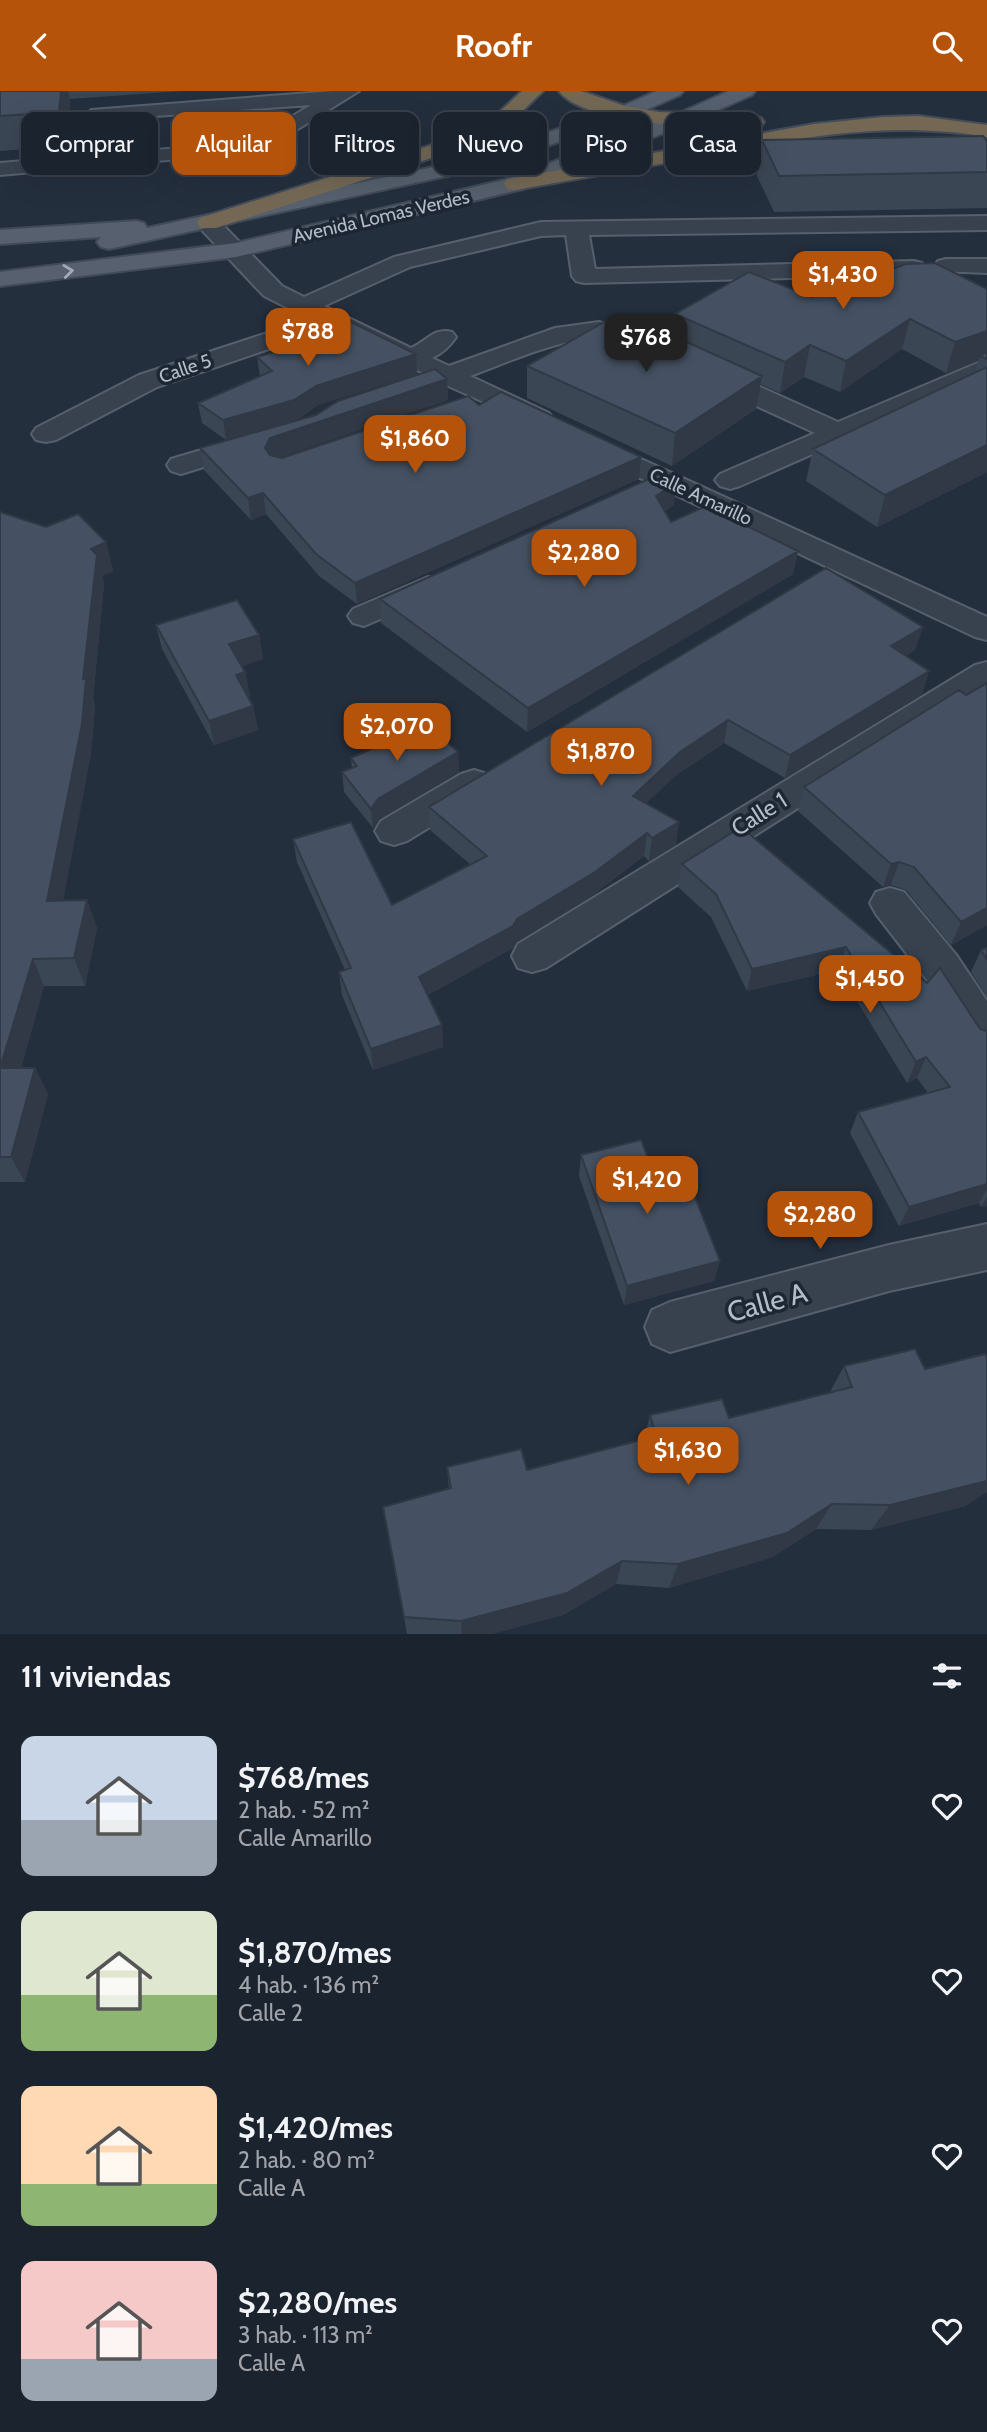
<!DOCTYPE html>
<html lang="es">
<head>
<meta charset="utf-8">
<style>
	:root { --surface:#1b232e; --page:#242b36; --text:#f1f3f6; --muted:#a0a4aa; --line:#39404a; --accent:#b45309 }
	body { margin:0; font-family:Cabin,sans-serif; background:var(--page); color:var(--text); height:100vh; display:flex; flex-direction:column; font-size:26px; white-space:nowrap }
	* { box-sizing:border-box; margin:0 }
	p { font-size:23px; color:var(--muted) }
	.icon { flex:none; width:38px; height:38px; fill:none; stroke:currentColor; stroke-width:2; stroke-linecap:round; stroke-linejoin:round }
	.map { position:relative; height:1543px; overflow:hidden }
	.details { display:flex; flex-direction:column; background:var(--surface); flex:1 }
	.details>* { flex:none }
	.top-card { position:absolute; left:21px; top:21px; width:945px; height:63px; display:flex; gap:14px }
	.price { position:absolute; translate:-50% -60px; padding:0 16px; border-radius:14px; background:var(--accent); color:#fff; font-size:23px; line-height:46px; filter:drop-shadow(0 2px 4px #0008) }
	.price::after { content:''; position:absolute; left:50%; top:42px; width:21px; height:16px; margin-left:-10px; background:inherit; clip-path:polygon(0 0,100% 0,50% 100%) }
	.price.on { background:#222; color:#fff }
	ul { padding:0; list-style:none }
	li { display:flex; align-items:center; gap:21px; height:175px; padding:0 21px }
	li span { display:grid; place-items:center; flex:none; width:196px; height:140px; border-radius:14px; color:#555 }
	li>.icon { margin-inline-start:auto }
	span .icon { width:84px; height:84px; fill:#fffc; stroke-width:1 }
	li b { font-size:30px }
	h2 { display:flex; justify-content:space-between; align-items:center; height:84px; padding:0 21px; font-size:30px }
	.chip { padding:0 24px; border-radius:14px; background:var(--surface); box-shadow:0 7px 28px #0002,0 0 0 2px var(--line); font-size:24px; line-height:63px }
	.chip.on { background:var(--accent); color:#fff }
	header { display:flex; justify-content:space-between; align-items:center; height:91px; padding:0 21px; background:var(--accent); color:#fff; font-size:32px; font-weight:700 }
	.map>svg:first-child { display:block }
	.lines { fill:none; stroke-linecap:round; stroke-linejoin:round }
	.minor-casing { stroke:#565f6c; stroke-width:4 }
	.major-casing { stroke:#414a57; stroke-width:4 }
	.highway-casing { stroke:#434c59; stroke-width:4 }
	.minor { fill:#38414e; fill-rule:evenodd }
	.major { fill:#56606e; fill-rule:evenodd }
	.highway { fill:#746855; fill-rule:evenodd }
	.wall { fill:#3b4654 }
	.shaded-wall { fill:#303945 }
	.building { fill:#455162; stroke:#303945; stroke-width:2 }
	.oneway { stroke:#a1aab7 }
	.labels { text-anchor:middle; stroke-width:7; stroke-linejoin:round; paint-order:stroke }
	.far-street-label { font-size:19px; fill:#b4bcc9; stroke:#1d2633 }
	.street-label { font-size:23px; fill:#b4bcc9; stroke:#1d2633 }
	.near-street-label { font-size:28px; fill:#b4bcc9; stroke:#1d2633 }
</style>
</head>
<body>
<header><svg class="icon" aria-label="back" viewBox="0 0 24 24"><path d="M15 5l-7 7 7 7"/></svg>Roofr<svg class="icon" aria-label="search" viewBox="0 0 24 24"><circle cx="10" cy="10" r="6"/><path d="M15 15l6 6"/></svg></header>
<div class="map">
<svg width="987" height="1543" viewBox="0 0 987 1543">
	<rect width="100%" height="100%" fill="#242f3e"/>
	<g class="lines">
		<defs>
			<path id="minor" d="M335 0H359L269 56 246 62 0 84V72L239 52 255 48 311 14 98 29 91 27 88 23 91 19Z
				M208 125 216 127 282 195 304 206 394 166 541 131 987 125V139L589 144 595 178 914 170 922 172 926 177 922 182 914 184 584 192 576 190 572 185 566 144 541 145 410 176 324 215 411 257C427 250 434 236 452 241L456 246C449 256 443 262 432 267L449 275 555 237 599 231 646 245 650 250 646 255C628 260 612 246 594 247 551 251 511 270 470 285L549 322 553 328 549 334 539 336 446 294 434 297 425 295 421 289 425 283 331 237 157 296 56 349 46 351 36 349 32 343 36 337 139 284 310 228 264 205 200 137 197 132 200 127Z
				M946 168H987V182L938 180 934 175 938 170Z
				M987 268V286L740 395 730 398 720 395 715 389 720 383 815 342 702 290 698 284 702 278 711 276 720 278 838 331Z
				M252 344 262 346 266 352 262 358 181 383 171 380 167 374 171 368Z
				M593 346 987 526V549L975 546 583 360 579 354 583 348Z
				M428 486 439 489 444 496 439 503 364 535 353 532 348 525 353 518Z
				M987 571V597L546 877 532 881 518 877 512 865 518 853 975 574Z
				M474 679 487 683 492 692 487 701 407 750 394 754 381 750 375 740 381 730 461 683Z
				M890 797 904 801 957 865 987 910V963L972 958 927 889 876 823 870 812 876 801Z
				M987 1133V1179L889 1200 670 1261 652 1253 645 1236 652 1219 670 1211 889 1154Z"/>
			<path id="major" d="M657 0H683L680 4 630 26 484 77 109 158 101 156 97 151 101 146 0 153V139L136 130 144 132 147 137 471 68 616 18Z
				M729 0H755L752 4 682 35 523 98 236 166 0 195V181L236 152 508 88 668 27Z"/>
			<path id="highway" d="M522 0H543L507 35 468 55 216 137H200L197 132 200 127 454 47 493 27Z
				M559 0H581L625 15 659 21 754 25 761 27 764 31 761 35 754 37C712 37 585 35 559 0Z
				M918 25 987 34V46C892 29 802 46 708 64 644 76 579 88 515 99L507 98 504 93 507 88 515 87 814 33 883 26Z"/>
		</defs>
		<use href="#minor" class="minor-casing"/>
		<use href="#major" class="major-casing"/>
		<use href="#highway" class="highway-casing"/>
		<use href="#minor" class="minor"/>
		<use href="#major" class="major"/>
		<use href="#highway" class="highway"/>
	</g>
	<path class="wall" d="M0 0H182L70 8 67 55 0 60Z
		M762 49 987 50V117L774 121 757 85Z
		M987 198V381L877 436 806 390 813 358 975 282 978 270 946 282 902 258 840 301 804 286 780 302 760 293 756 318 672 375 527 307V275L638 243 672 245 675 223 812 206Z
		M286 248 416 263 417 283 318 314 297 329 226 349 202 332 198 312 260 286 257 266 287 257Z
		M447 288 448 309 279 366 282 367 479 314 639 388 357 513 319 485 266 423 251 429 204 379 200 357Z
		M674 414 665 420 671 431 798 460 793 483 527 641 381 532 380 508Z
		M0 421 46 436 106 451 113 480 102 485 104 493 93 608 95 616 91 662 63 809H87L97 837 85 895H44L21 977H35L48 1003 25 1091H0Z
		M156 534 259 544 263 568 242 575 245 581 250 605 248 606 253 615 258 639 214 654 162 558Z
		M923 536 915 559 906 565 929 580 922 603 785 687 724 652 676 684 646 712 676 754 649 770 644 765 593 804 517 851 513 857 428 904 442 934 443 956 373 979 342 904 339 881 345 879 297 771 293 748 392 814 471 774 430 739 429 716Z
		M966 604 987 834 951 854 906 799 891 794 883 796 798 720 804 696Z
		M458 661 459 681 380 728 373 737 344 701 342 681 352 677 351 667Z
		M682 773 903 882 980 938 987 940V1115L981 1116 979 1112 899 1135 850 1042 858 1021 928 1002 917 987 907 992 838 879 747 900 711 826 678 796Z
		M987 857V906L971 881 981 859Z
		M581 1064 660 1098 714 1190 624 1214 579 1085Z
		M987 1266V1401L965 1415 871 1439 816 1438 773 1466 669 1497 616 1493 563 1524 491 1543H407L404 1526 449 1398 447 1376 527 1379 644 1348 650 1324 729 1327 830 1301 844 1275 925 1278Z"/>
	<path class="shaded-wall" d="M61 0H68L70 8 67 55 59 21Z
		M910 228 902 258 840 301 846 270Z
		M987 240V267L980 265 978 270 946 282 955 251Z
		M810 254 804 286 780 302 785 271Z
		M416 263 417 283 318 314 297 329 226 349 223 329 316 295Z
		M762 285 756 318 672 375 675 342Z
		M447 288 448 309 273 369 265 357 270 347Z
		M987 354V381L877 436 885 404Z
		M641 366 639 388 357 513 355 492Z
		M677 391 674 414 654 428 656 405Z
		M263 402 266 423 251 429 248 407Z
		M106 451 113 480 102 485 104 493 93 608 95 616 91 662 58 838 47 810 91 458Z
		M798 460 793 483 527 641 528 617Z
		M923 536 915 559 884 578 891 555Z
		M259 544 263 568 234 577 229 553Z
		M929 580 922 603 785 687 790 664Z
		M245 581 250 605 241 608 236 584Z
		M253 615 258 639 214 654 209 630Z
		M728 629 724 652 676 684 630 728 633 705 680 661Z
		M458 661 459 681 380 728 373 737 371 718 378 708Z
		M679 731 676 754 649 770 652 747Z
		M647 742 644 765 593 804 517 851 513 857 421 908 419 886Z
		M899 771 891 794 883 796 891 773Z
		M87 809 97 837 85 895 74 867Z
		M987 817V834L951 854 961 831Z
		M846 856 838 879 747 900 752 878Z
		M33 868 44 895 14 1003 0 977Z
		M442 934 443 956 373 979 371 958Z
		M926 966 917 987 907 992 916 971Z
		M35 977 48 1003 25 1091 11 1066Z
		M987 1093V1098L979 1112 899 1135 909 1116Z
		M987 1106V1115L981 1116Z
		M720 1170 714 1190 624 1214 627 1195Z
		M987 1390V1401L965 1415 871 1439 890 1414Z
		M832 1413 816 1438 773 1466 669 1497 678 1473Z
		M622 1470 616 1493 563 1524 491 1543H462L461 1530Z"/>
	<path class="building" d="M0 0H61L59 21 0 25Z
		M983 45 987 50V81L779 85 762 49Z
		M935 172 987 198V240L955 251 910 228 846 270 810 254 785 271 675 223 749 181 812 206 906 173Z
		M347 229 416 263 316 295 294 309 223 329 198 312 272 280 257 266 294 255 286 248Z
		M606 230 638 243 651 235 762 285 675 342 527 275Z
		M987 261V268L980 265Z
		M987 276V354L885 404 813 358Z
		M435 278 447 288 270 347 265 357 270 364 282 367 468 305 479 314 501 301 641 366 355 492 316 463 263 402 248 407 200 357 316 324 338 310Z
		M660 383 677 391 656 405 671 431 706 415 798 460 528 617 380 508Z
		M0 421 46 436 78 423 106 451 91 458 97 464 83 588 86 587 82 633 47 810 87 809 74 867 33 868 0 977H35L11 1066H0Z
		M826 477 923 536 891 555 929 580 790 664 728 629 680 661 633 705 679 731 652 747 647 742 595 781 517 828 513 835 419 886 442 934 371 958 339 881 351 877 293 748 351 731 392 814 487 765 429 716Z
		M237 509 259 544 229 553 245 581 236 584 253 615 209 630 156 534Z
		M987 592V817L961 831 914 776 899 771 891 773 804 696 959 599 966 604Z
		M427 633 458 661 378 708 371 718 342 681 357 675 351 667Z
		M741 736 896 866 903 882 912 880 927 892 940 877 980 938 987 940V1093L909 1116 858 1021 950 996 926 966 916 971 846 856 752 878 716 803 682 773Z
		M987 857V868L981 859Z
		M641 1049 660 1098 689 1091 720 1170 627 1195 581 1064Z
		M915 1258 925 1278 985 1263 987 1266V1390L890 1414 832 1413 787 1442 678 1473 622 1470 567 1502 461 1530 404 1526 383 1416 451 1397 447 1376 521 1358 527 1379 656 1345 650 1324 722 1308 729 1327 852 1296 844 1275Z"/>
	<defs><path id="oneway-chevron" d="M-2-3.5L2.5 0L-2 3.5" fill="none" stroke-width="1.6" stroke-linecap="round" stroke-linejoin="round" transform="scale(1.75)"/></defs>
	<use class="oneway" href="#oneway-chevron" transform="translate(68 180) rotate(-7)"/>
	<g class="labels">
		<g class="far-street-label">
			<text transform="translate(381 125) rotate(-13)" y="7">Avenida Lomas Verdes</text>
			<text transform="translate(185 277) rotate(-19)" y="7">Calle 5</text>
			<text transform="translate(701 405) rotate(25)" y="7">Calle Amarillo</text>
		</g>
		<g class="street-label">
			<text transform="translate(759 723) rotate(-32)" y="8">Calle 1</text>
		</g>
		<g class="near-street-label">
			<text transform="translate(767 1211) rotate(-15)" y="10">Calle A</text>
		</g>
	</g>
</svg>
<b class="price" style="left:843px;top:220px">$1,430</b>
<b class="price" style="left:308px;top:277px">$788</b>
<b class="price on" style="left:646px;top:283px">$768</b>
<b class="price" style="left:415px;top:384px">$1,860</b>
<b class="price" style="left:584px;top:498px">$2,280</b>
<b class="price" style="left:397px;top:672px">$2,070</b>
<b class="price" style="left:601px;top:697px">$1,870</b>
<b class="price" style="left:870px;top:924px">$1,450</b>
<b class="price" style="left:647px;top:1125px">$1,420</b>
<b class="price" style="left:820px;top:1160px">$2,280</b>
<b class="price" style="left:688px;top:1396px">$1,630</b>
<div class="top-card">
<a class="chip">Comprar</a>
<a class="chip on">Alquilar</a>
<a class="chip">Filtros</a>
<a class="chip">Nuevo</a>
<a class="chip">Piso</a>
<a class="chip">Casa</a>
</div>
</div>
<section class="details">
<h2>11 viviendas<svg class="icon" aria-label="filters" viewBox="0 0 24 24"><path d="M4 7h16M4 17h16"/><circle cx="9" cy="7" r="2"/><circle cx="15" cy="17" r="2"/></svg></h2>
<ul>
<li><span style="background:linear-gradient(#c9d6e8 60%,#9aa5b1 0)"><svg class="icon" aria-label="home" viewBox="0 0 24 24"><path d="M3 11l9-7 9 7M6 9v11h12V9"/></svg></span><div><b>$768/mes</b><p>2 hab. · 52 m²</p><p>Calle Amarillo</p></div><svg class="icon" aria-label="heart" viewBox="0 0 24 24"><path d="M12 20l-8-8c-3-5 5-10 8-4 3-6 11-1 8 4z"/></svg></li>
<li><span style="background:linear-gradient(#dfe7d0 60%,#8fb573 0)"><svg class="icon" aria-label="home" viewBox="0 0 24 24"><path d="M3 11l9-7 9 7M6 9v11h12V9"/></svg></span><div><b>$1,870/mes</b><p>4 hab. · 136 m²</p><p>Calle 2</p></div><svg class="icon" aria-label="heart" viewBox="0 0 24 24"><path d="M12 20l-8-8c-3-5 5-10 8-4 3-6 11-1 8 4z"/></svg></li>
<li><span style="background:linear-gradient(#ffd9b3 70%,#8fb573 0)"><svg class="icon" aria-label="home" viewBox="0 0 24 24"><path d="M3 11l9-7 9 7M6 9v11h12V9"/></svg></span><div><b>$1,420/mes</b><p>2 hab. · 80 m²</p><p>Calle A</p></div><svg class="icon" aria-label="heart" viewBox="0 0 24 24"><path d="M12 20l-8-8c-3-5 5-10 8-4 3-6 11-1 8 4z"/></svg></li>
<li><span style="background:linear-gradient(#f6c9c9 70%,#9aa5b1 0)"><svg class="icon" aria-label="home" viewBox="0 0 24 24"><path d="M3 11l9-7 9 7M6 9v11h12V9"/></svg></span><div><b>$2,280/mes</b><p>3 hab. · 113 m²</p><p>Calle A</p></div><svg class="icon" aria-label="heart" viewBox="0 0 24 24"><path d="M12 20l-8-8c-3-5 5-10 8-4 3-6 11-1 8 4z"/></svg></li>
</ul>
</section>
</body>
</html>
